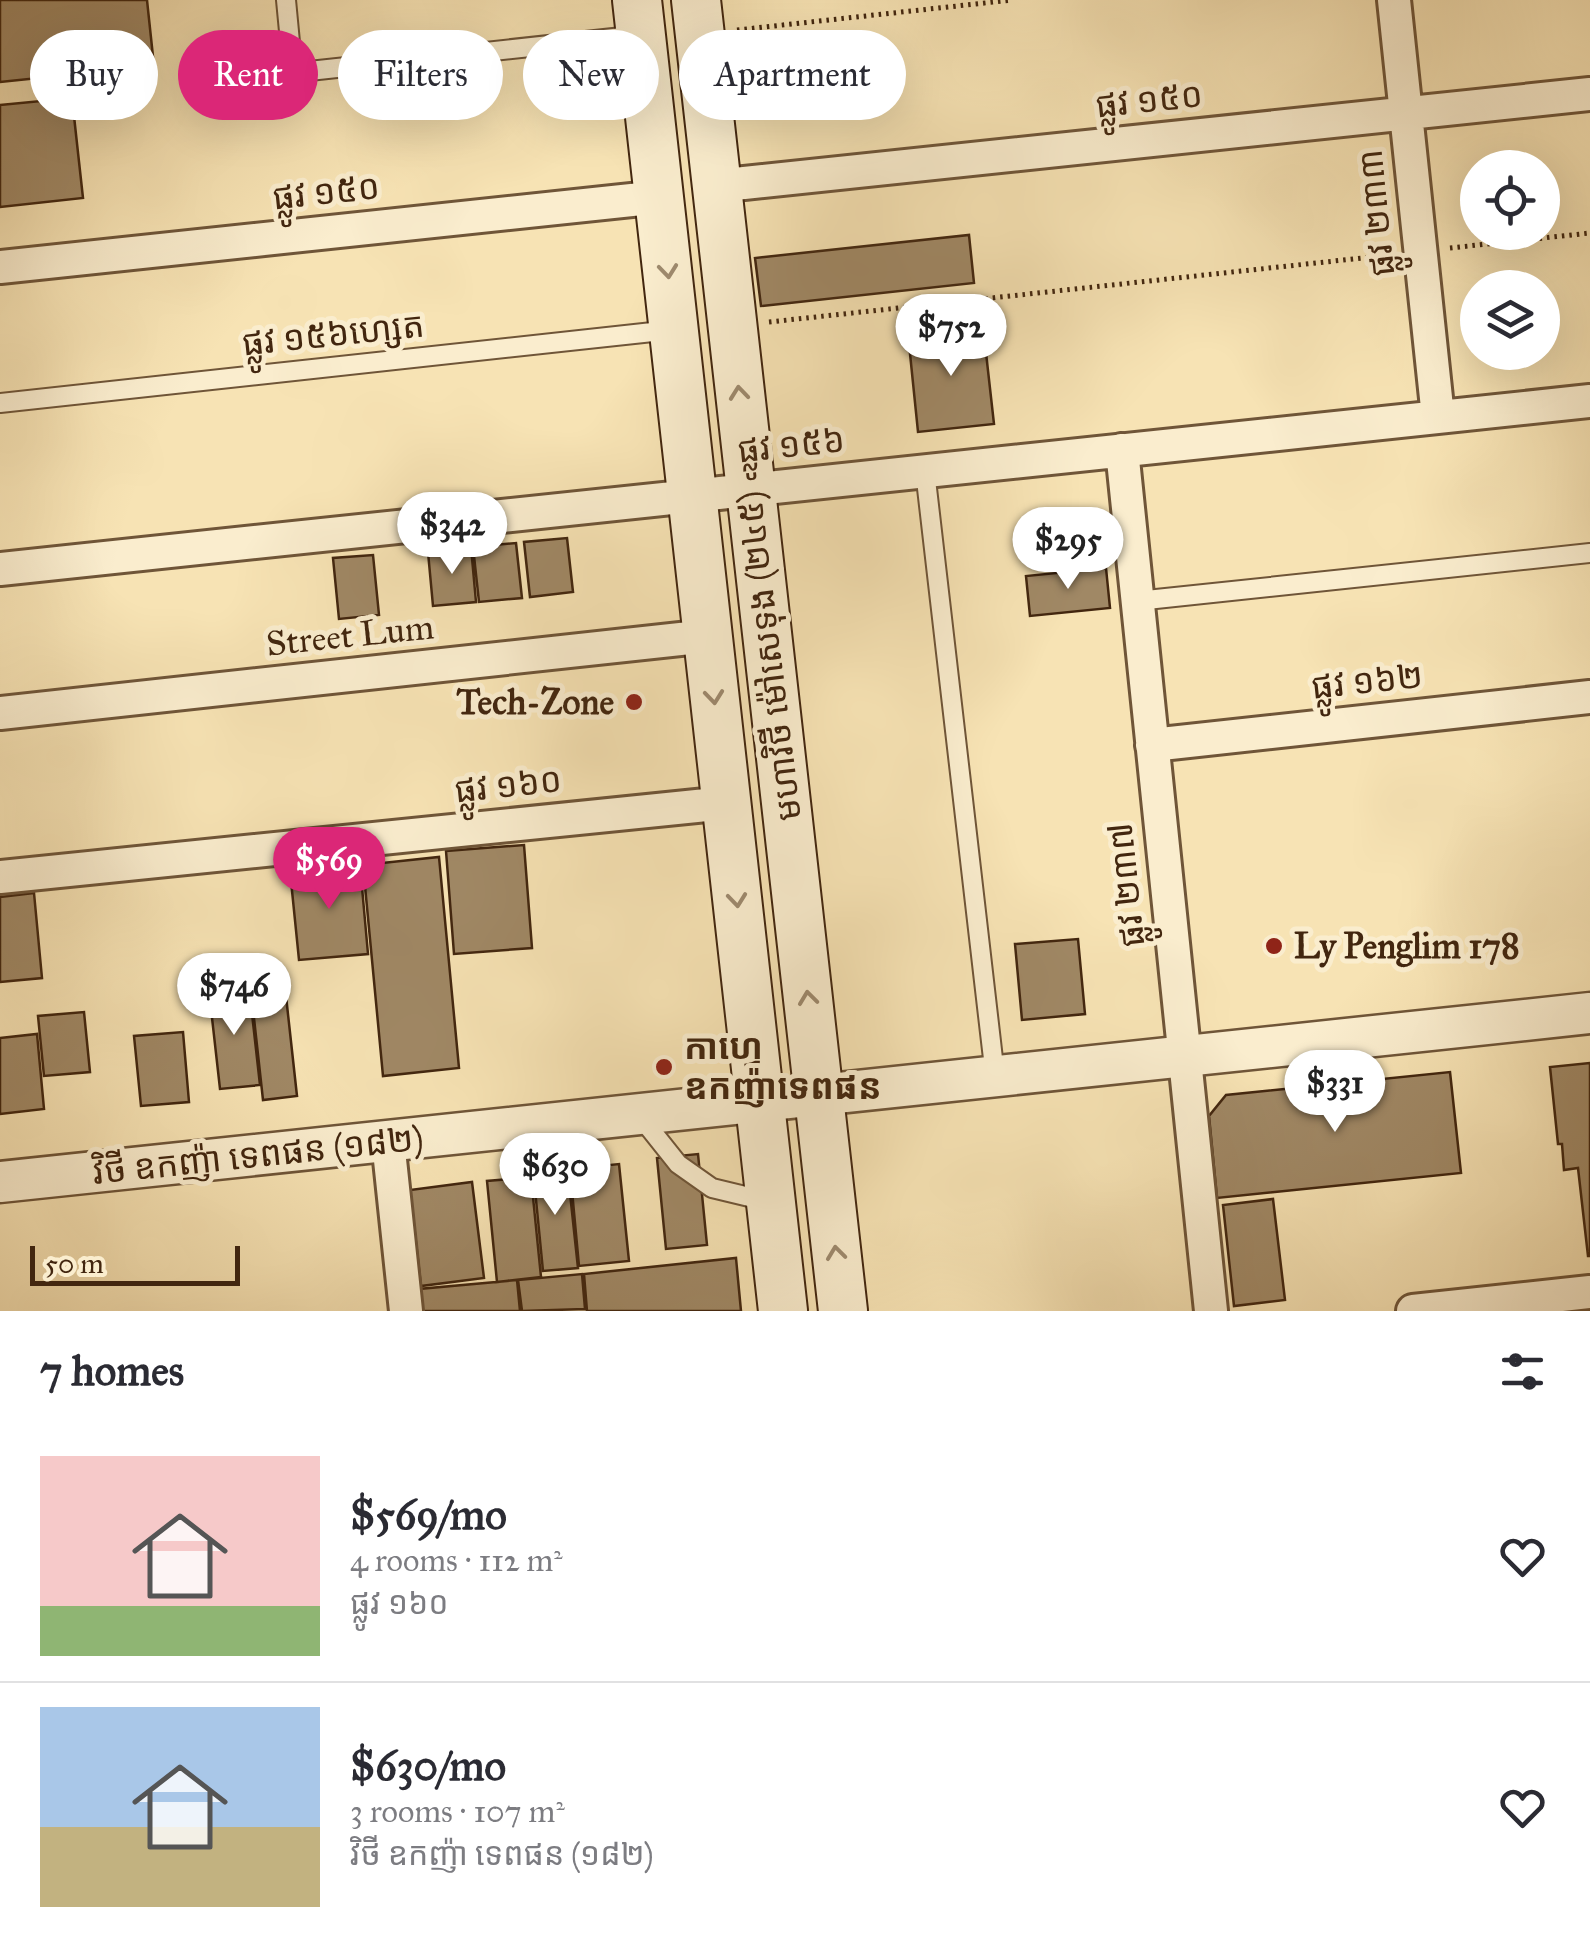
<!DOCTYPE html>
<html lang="en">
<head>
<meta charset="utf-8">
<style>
	:root { --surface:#fff; --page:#f7f7f7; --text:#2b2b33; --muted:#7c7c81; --line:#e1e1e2; --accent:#db2777 }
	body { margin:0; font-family:"IM FELL Great Primer","Noto Sans Khmer",serif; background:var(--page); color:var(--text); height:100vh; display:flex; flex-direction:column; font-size:38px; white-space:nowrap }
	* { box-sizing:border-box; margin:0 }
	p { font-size:32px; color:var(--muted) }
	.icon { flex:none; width:55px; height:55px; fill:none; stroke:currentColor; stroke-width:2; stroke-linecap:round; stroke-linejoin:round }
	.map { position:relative; height:1311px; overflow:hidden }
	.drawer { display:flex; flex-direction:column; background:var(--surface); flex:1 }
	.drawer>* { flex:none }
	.hud { position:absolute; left:30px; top:30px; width:1000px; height:90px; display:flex; gap:20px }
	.controls { position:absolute; left:1460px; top:150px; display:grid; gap:20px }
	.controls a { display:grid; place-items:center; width:100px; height:100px; border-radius:50%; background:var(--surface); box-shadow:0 10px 40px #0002; font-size:50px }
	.scale { position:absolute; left:30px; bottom:25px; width:210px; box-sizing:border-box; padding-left:10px; border:5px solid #42260f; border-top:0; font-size:28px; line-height:35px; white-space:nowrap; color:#42260f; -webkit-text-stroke:8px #faedce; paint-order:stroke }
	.price { position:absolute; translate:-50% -85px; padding:0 22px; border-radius:35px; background:#fff; color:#222; font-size:32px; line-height:65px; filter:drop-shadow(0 2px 5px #0008) }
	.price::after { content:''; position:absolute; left:50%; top:60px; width:30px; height:22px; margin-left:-15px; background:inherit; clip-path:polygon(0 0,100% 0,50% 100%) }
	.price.active { background:var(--accent); color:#fff }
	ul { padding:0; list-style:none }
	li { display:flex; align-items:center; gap:30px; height:250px; padding:0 40px }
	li+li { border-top:2px solid var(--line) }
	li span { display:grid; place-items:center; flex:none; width:280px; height:200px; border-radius:0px; color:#555 }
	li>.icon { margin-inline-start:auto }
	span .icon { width:120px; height:120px; fill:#fffc; stroke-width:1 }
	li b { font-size:42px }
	h2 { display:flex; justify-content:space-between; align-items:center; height:120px; padding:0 40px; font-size:42px }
	.tag { padding:0 35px; border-radius:45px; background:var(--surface); box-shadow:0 10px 40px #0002; font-size:35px; line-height:90px }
	.tag.active { background:var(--accent); color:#fff }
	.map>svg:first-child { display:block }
	.building { fill:#a08865; stroke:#42260f; stroke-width:2.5 }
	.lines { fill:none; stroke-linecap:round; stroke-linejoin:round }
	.service-casing { stroke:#6f5538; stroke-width:22 }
	.minor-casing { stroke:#6f5538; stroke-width:38 }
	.tertiary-casing { stroke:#6f5538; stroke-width:45 }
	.secondary-casing { stroke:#42260f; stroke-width:52 }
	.path { stroke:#42260f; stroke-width:5; stroke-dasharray:2.5 5; stroke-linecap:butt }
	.service { stroke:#faedce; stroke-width:18 }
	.minor { stroke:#faedce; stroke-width:32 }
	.tertiary { stroke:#faedce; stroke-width:40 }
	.secondary { stroke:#faedce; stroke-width:48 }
	.oneway { stroke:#9e8a6e }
	.poi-dot { fill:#8f2418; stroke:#faedce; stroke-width:4 }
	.labels { text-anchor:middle; stroke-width:10; stroke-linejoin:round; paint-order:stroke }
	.street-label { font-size:35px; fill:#42260f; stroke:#faedce }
	.poi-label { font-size:35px; font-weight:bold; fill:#42260f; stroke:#faedce; text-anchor:start }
</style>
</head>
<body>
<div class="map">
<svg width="1590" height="1311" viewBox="0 0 1590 1311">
	<rect width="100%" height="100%" fill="#f7e3b4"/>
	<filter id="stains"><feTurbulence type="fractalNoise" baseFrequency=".002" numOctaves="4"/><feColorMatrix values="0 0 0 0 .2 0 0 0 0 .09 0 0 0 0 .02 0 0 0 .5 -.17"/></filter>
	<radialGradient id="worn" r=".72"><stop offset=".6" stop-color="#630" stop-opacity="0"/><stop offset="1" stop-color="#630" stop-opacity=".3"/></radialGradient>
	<path class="building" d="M0 0H147L154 66 0 82Z
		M72 98 83 198 0 207V105Z
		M969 235 974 283 761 306 755 258Z
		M983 326 994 424 918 432 908 334Z
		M567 538 573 592 530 597 524 542Z
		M516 543 522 598 479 602 473 547Z
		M471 547 476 602 433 606 428 552Z
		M373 555 379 615 339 619 333 558Z
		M1106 568 1110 608 1030 616 1026 576Z
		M524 845 532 948 454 954 446 851Z
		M439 857 459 1068 383 1076 363 865Z
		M360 865 368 954 299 960 290 871Z
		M34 893 42 978 0 982V897Z
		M1078 939 1085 1014 1022 1020 1015 944Z
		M249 987 260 1085 220 1089 209 991Z
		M285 987 297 1096 263 1100 251 991Z
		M84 1012 90 1072 44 1076 38 1016Z
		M183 1032 189 1102 141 1106 134 1036Z
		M37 1034 44 1109 0 1114V1038Z
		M1590 1063V1256H1588L1578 1168 1564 1170 1562 1144H1558L1550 1067Z
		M1450 1072 1461 1173 1217 1198 1209 1116 1226 1095Z
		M698 1154 707 1245 666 1249 657 1158Z
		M619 1164 629 1261 579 1266 570 1169Z
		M567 1165 578 1268 543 1271 533 1169Z
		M531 1177 541 1277 497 1282 487 1181Z
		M472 1182 484 1278 421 1286 410 1190Z
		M1273 1199 1285 1300 1234 1306 1223 1205Z
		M736 1258 741 1311H587L584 1274Z
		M582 1274 585 1309 522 1311 518 1280Z
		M517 1280 520 1311H421L419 1289Z"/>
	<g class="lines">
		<defs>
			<path id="service" d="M286 0 292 63 300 72 641 35
				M0 403 671 330
				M925 471 995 1076
				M1137 601 1590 553
				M639 1115 678 1164 712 1188 766 1201"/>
			<path id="minor" d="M1394 0 1438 417
				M716 186 1590 94
				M0 267 660 197
				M1122 450 1211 1311
				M0 569 1590 401
				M0 713 708 636
				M1152 745 1590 697
				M0 877 726 803
				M388 1141 406 1311
				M1413 1311 1590 1292"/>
			<path id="tertiary" d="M0 1182 1590 1013"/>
			<path id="secondary" d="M637 0 783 1311
				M696 0 843 1311"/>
		</defs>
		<use href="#service" class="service-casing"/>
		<use href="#minor" class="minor-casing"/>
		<use href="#tertiary" class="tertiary-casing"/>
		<use href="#secondary" class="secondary-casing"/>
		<path class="path" d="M737 30 1012 0
			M1450 248 1590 233
			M769 322 1390 255"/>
		<use href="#service" class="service"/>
		<use href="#minor" class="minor"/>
		<use href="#tertiary" class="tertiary"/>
		<use href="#secondary" class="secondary"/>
	</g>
	<defs><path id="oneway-chevron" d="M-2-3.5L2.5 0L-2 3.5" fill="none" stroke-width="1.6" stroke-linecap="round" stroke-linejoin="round" transform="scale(2.5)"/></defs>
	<g class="oneway">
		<use href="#oneway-chevron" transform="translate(668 271) rotate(84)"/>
		<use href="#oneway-chevron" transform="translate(739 393) rotate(-96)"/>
		<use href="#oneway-chevron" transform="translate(714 697) rotate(84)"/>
		<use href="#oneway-chevron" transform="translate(737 900) rotate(84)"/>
		<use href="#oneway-chevron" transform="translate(808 998) rotate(-97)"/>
		<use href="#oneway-chevron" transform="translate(836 1253) rotate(-97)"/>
	</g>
	<g class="poi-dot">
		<circle cx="634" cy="702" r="10"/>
		<circle cx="1274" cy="946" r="10"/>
		<circle cx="664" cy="1067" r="10"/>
	</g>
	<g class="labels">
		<g class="street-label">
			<text transform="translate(1149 100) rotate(-6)" y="12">ផ្លូវ ១៥០</text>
			<text transform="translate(326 192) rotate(-6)" y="12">ផ្លូវ ១៥០</text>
			<text transform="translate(1376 213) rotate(-96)" y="12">ផ្លូវ ២៣៣</text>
			<text transform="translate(333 334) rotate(-6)" y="12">ផ្លូវ ១៥៦ហ្សេត</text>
			<text transform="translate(791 445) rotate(-6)" y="12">ផ្លូវ ១៥៦</text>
			<text transform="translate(350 635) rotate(-6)" y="12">Street Lum</text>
			<text transform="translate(769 656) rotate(-97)" y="12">មហាវិថី ម៉ៅសេទុង (២៤៥)</text>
			<text transform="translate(1367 681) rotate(-6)" y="12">ផ្លូវ ១៦២</text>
			<text transform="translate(508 785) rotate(-6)" y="12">ផ្លូវ ១៦០</text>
			<text transform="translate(1126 885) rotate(-96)" y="12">ផ្លូវ ២៣៧</text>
			<text transform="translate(258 1155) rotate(-6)" y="12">វិថី ឧកញ៉ា ទេពផន (១៨២)</text>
		</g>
		<g class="poi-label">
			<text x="614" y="714" text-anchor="end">Tech-Zone</text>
			<text x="1294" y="958">Ly Penglim 178</text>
			<text x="684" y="1059">កាហ្វេ<tspan x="684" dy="40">ឧកញ៉ាទេពផន</tspan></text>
		</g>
	</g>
	<rect width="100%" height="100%" filter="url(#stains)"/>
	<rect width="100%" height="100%" fill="url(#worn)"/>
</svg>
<div class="controls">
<a><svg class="icon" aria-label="locate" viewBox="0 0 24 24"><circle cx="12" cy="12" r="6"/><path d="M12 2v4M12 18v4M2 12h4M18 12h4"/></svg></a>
<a><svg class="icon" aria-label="layers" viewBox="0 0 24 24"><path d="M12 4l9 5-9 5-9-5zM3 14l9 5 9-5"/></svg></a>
</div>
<div class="scale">50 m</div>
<b class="price" style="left:951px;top:379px">$752</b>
<b class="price" style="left:452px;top:577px">$342</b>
<b class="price" style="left:1068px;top:592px">$295</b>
<b class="price active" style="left:329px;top:912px">$569</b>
<b class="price" style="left:234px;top:1038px">$746</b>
<b class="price" style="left:1335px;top:1135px">$331</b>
<b class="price" style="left:555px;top:1218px">$630</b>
<div class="hud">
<a class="tag">Buy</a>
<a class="tag active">Rent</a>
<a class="tag">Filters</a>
<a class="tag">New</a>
<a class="tag">Apartment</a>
</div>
</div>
<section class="drawer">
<h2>7 homes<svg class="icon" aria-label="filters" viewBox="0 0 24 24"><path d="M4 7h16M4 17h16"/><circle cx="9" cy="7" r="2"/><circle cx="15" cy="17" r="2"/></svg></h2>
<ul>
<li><span style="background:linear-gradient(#f6c9c9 75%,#8fb573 0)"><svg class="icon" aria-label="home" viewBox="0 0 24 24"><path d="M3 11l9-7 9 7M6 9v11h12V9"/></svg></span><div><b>$569/mo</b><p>4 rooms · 112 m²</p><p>ផ្លូវ ១៦០</p></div><svg class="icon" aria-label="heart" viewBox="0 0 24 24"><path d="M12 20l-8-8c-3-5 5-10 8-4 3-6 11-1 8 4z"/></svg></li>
<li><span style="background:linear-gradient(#a9c7e8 60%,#c2b280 0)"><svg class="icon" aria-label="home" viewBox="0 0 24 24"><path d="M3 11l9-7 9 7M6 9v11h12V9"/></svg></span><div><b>$630/mo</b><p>3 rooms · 107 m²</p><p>វិថី ឧកញ៉ា ទេពផន (១៨២)</p></div><svg class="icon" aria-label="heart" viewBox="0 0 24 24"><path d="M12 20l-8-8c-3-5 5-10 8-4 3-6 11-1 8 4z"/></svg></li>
</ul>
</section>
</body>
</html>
